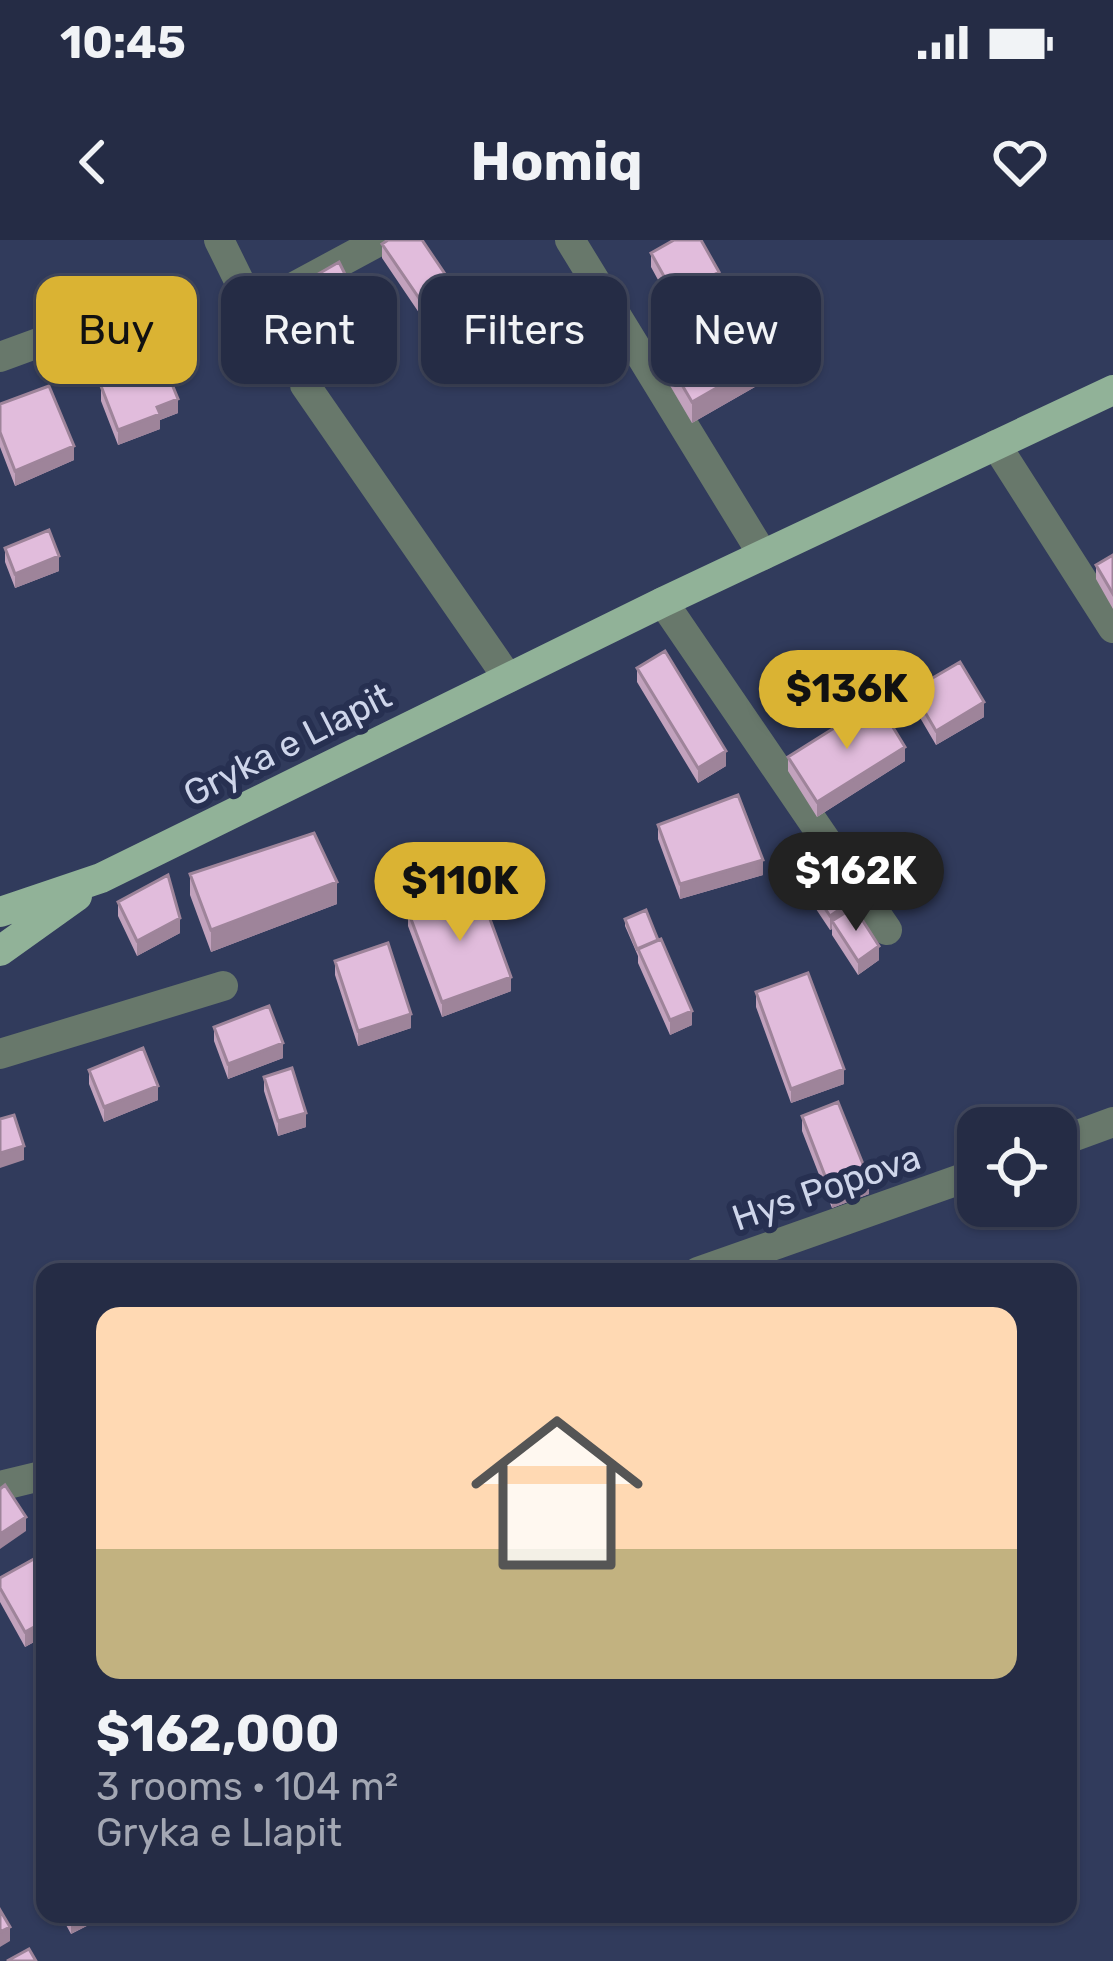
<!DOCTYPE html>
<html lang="en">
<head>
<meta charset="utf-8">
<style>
	:root { --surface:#252c45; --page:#2d344c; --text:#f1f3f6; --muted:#a3a7b3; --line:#42485e; --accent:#dab333 }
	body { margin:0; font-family:Rubik,sans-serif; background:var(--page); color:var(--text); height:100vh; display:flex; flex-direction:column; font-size:45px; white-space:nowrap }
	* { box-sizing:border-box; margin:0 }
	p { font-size:39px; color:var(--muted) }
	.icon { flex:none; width:66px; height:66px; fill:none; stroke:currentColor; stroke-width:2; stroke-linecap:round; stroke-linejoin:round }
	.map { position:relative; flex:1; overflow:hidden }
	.details { position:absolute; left:36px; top:1023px; width:1041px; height:660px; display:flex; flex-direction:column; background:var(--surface); border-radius:24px; box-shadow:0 3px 9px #0004,0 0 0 3px var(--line) }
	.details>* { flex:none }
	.hud { position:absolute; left:36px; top:36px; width:1041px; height:108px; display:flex; gap:24px }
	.controls { position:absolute; left:957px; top:867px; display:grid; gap:24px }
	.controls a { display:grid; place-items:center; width:120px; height:120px; border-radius:24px; background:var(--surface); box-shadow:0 3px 9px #0004,0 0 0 3px var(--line); font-size:60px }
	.price { position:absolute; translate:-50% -102px; padding:0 27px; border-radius:42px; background:var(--accent); color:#111; font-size:39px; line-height:78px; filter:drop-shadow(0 3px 6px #0008) }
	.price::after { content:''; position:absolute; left:50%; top:72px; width:36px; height:27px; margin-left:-18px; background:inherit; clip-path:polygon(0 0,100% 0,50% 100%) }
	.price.selected { background:#222; color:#fff }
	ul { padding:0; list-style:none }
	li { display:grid; align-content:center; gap:24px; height:636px; padding:0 60px }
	li span { display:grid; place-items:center; height:372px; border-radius:24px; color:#555 }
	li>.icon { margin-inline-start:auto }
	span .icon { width:216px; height:216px; fill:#fffc; stroke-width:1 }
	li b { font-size:51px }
	.chip { padding:0 42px; border-radius:24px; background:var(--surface); box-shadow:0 3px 9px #0004,0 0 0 3px var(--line); font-size:42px; line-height:108px }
	.chip.selected { background:var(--accent); color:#111 }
	.status { display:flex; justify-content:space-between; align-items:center; height:84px; padding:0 60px; background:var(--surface); direction:ltr }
	.status svg { height:33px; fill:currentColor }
	header { display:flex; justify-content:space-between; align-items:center; height:156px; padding:0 60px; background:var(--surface); font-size:54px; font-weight:700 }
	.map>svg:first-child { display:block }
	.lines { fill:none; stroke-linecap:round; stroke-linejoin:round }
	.minor { stroke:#68786b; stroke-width:30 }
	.major { stroke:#91b298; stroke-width:30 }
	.wall { fill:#c2a2bd }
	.shaded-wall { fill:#9e849a }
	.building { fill:#e1bcdc; stroke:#9e849a; stroke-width:3 }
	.labels { text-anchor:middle; stroke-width:12; stroke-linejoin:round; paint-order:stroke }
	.street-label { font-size:36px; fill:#ced5ea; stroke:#273051 }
</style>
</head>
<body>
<div class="status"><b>10:45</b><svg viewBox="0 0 49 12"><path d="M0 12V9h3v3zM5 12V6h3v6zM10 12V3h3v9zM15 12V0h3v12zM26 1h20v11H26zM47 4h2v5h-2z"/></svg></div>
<header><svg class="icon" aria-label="back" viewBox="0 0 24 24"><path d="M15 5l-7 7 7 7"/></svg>Homiq<svg class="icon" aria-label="heart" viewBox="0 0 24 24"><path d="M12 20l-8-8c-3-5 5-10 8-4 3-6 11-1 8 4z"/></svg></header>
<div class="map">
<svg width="1113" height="1721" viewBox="0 0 1113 1721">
	<rect width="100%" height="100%" fill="#313b5c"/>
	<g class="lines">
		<path class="minor" d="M219 0 253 69 381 0
			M570 0 763 315
			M0 117 60 95
			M305 145 508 438
			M996 205 1113 388
			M663 362 887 690
			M0 814 223 746
			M1056 903 1113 882
			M698 1032 978 933
			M0 1246 45 1235"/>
		<path class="major" d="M0 672 101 638 663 362 1113 150
			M0 711 77 656"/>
	</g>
	<path class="wall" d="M382 4 466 79 434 95 382 18Z
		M651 13 719 46 675 71 651 27Z
		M261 67 366 98 295 142 261 88Z
		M655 99 774 136 692 183 655 120Z
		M101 146 178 173 160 180V189L118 205 101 161Z
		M0 164 74 220 15 246 0 207Z
		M5 308 59 331 15 348 5 322Z
		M1113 315V369L1096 339V325Z
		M637 428 726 526 698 543 637 442Z
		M912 450 984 477 936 505 912 464Z
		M788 517 905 521 817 577 788 531Z
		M658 585 763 635 680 659 658 599Z
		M190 634 337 664 211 712 190 655Z
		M804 637 852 668 879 720 858 735 832 695V689L830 690 804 651Z
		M118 662 180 693 137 716 118 676Z
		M408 671 511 751 442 777 408 686Z
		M625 679 692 785 670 795 638 723V716L625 686Z
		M335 721 411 788 358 806 335 735Z
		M756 752 844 844 791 863 756 767Z
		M214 787 283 818 228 839 214 801Z
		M89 830 158 860 104 882 89 844Z
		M264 837 306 887 278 896 264 851Z
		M802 876 869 954 832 968 802 891Z
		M45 1322V1396L25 1407 0 1362V1338Z
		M45 1609V1646L36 1628V1614Z
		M60 1674H110L71 1694Z"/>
	<path class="shaded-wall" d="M719 32V46L675 71V56Z
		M466 65V79L434 95V80Z
		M366 77V98L295 142V121Z
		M774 115V136L692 183V162Z
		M178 159V173L160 180V189L118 205V190L157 167Z
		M74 206V220L15 246V231Z
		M59 316V331L15 348V334Z
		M984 462V477L936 505V491Z
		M905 507V521L817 577V562Z
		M726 511V526L698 543V528Z
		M763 620V635L680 659V644Z
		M337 642V664L211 712V690Z
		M852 661V676L832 681V689L830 690V676Z
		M180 678V693L137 716V701Z
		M879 706V720L858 735V721Z
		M511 737V751L442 777V762Z
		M692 771V785L670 795V780Z
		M411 774V788L358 806V791Z
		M283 803V818L228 839V824Z
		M844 829V844L791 863V849Z
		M158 846V860L104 882V867Z
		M306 873V887L278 896V881Z
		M24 906V920L0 928V913Z
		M869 939V954L832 968V954Z
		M26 1277V1291L0 1309V1294Z
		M45 1381V1396L25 1407V1392Z
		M83 1674H110L71 1694V1680Z
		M10 1687V1701L0 1707V1692Z"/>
	<path class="building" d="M388 0H422L466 65 434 80 382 4Z
		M674 0H701L719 32 675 56 651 13Z
		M339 22 366 77 295 121 261 67Z
		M738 52 774 115 692 162 655 99Z
		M163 122 178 159 157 167 160 174 118 190 101 146Z
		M49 146 74 206 15 231 0 192V164Z
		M49 290 59 316 15 334 5 308Z
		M1113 315V354L1096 325Z
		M665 411 726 511 698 528 637 428Z
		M960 422 984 462 936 491 912 450Z
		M877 461 905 507 817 562 788 517Z
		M738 555 763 620 680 644 658 585Z
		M314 593 337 642 211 690 190 634Z
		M826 622 852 661 830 676 804 637Z
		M168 635 180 678 137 701 118 662Z
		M478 646 511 737 442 762 408 671Z
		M854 667 879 706 858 721 832 681Z
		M646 670 658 700 637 709 625 679Z
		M661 699 692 771 670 780 638 709Z
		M388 703 411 774 358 791 335 721Z
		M808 733 844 829 791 849 756 752Z
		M269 766 283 803 228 824 214 787Z
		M143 808 158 846 104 867 89 830Z
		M292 828 306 873 278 881 264 837Z
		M838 862 869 939 832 954 802 876Z
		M14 875 24 906 0 913V879Z
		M5 1245 26 1277 0 1294V1249Z
		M41 1315 45 1322V1381L25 1392 0 1348V1338Z
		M45 1609V1631L36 1614Z
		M0 1670 10 1687 0 1692Z
		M29 1709 36 1721H7Z"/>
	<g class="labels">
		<g class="street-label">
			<text transform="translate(287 504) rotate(-27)" y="13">Gryka e Llapit</text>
			<text transform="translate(826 947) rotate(-19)" y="13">Hys Popova</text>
		</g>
	</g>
</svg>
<div class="controls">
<a><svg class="icon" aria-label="locate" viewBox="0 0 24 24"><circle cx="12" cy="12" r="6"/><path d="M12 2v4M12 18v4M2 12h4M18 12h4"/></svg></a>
</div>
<b class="price" style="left:847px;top:512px">$136K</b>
<b class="price selected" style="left:856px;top:694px">$162K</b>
<b class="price" style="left:460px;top:704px">$110K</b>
<div class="hud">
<a class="chip selected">Buy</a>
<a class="chip">Rent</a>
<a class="chip">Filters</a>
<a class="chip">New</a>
</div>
<section class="details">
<ul>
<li><span style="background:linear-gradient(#ffd9b3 65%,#c2b280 0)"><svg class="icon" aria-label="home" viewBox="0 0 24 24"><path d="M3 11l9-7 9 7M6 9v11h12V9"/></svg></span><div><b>$162,000</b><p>3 rooms · 104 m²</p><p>Gryka e Llapit</p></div></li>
</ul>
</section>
</div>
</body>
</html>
